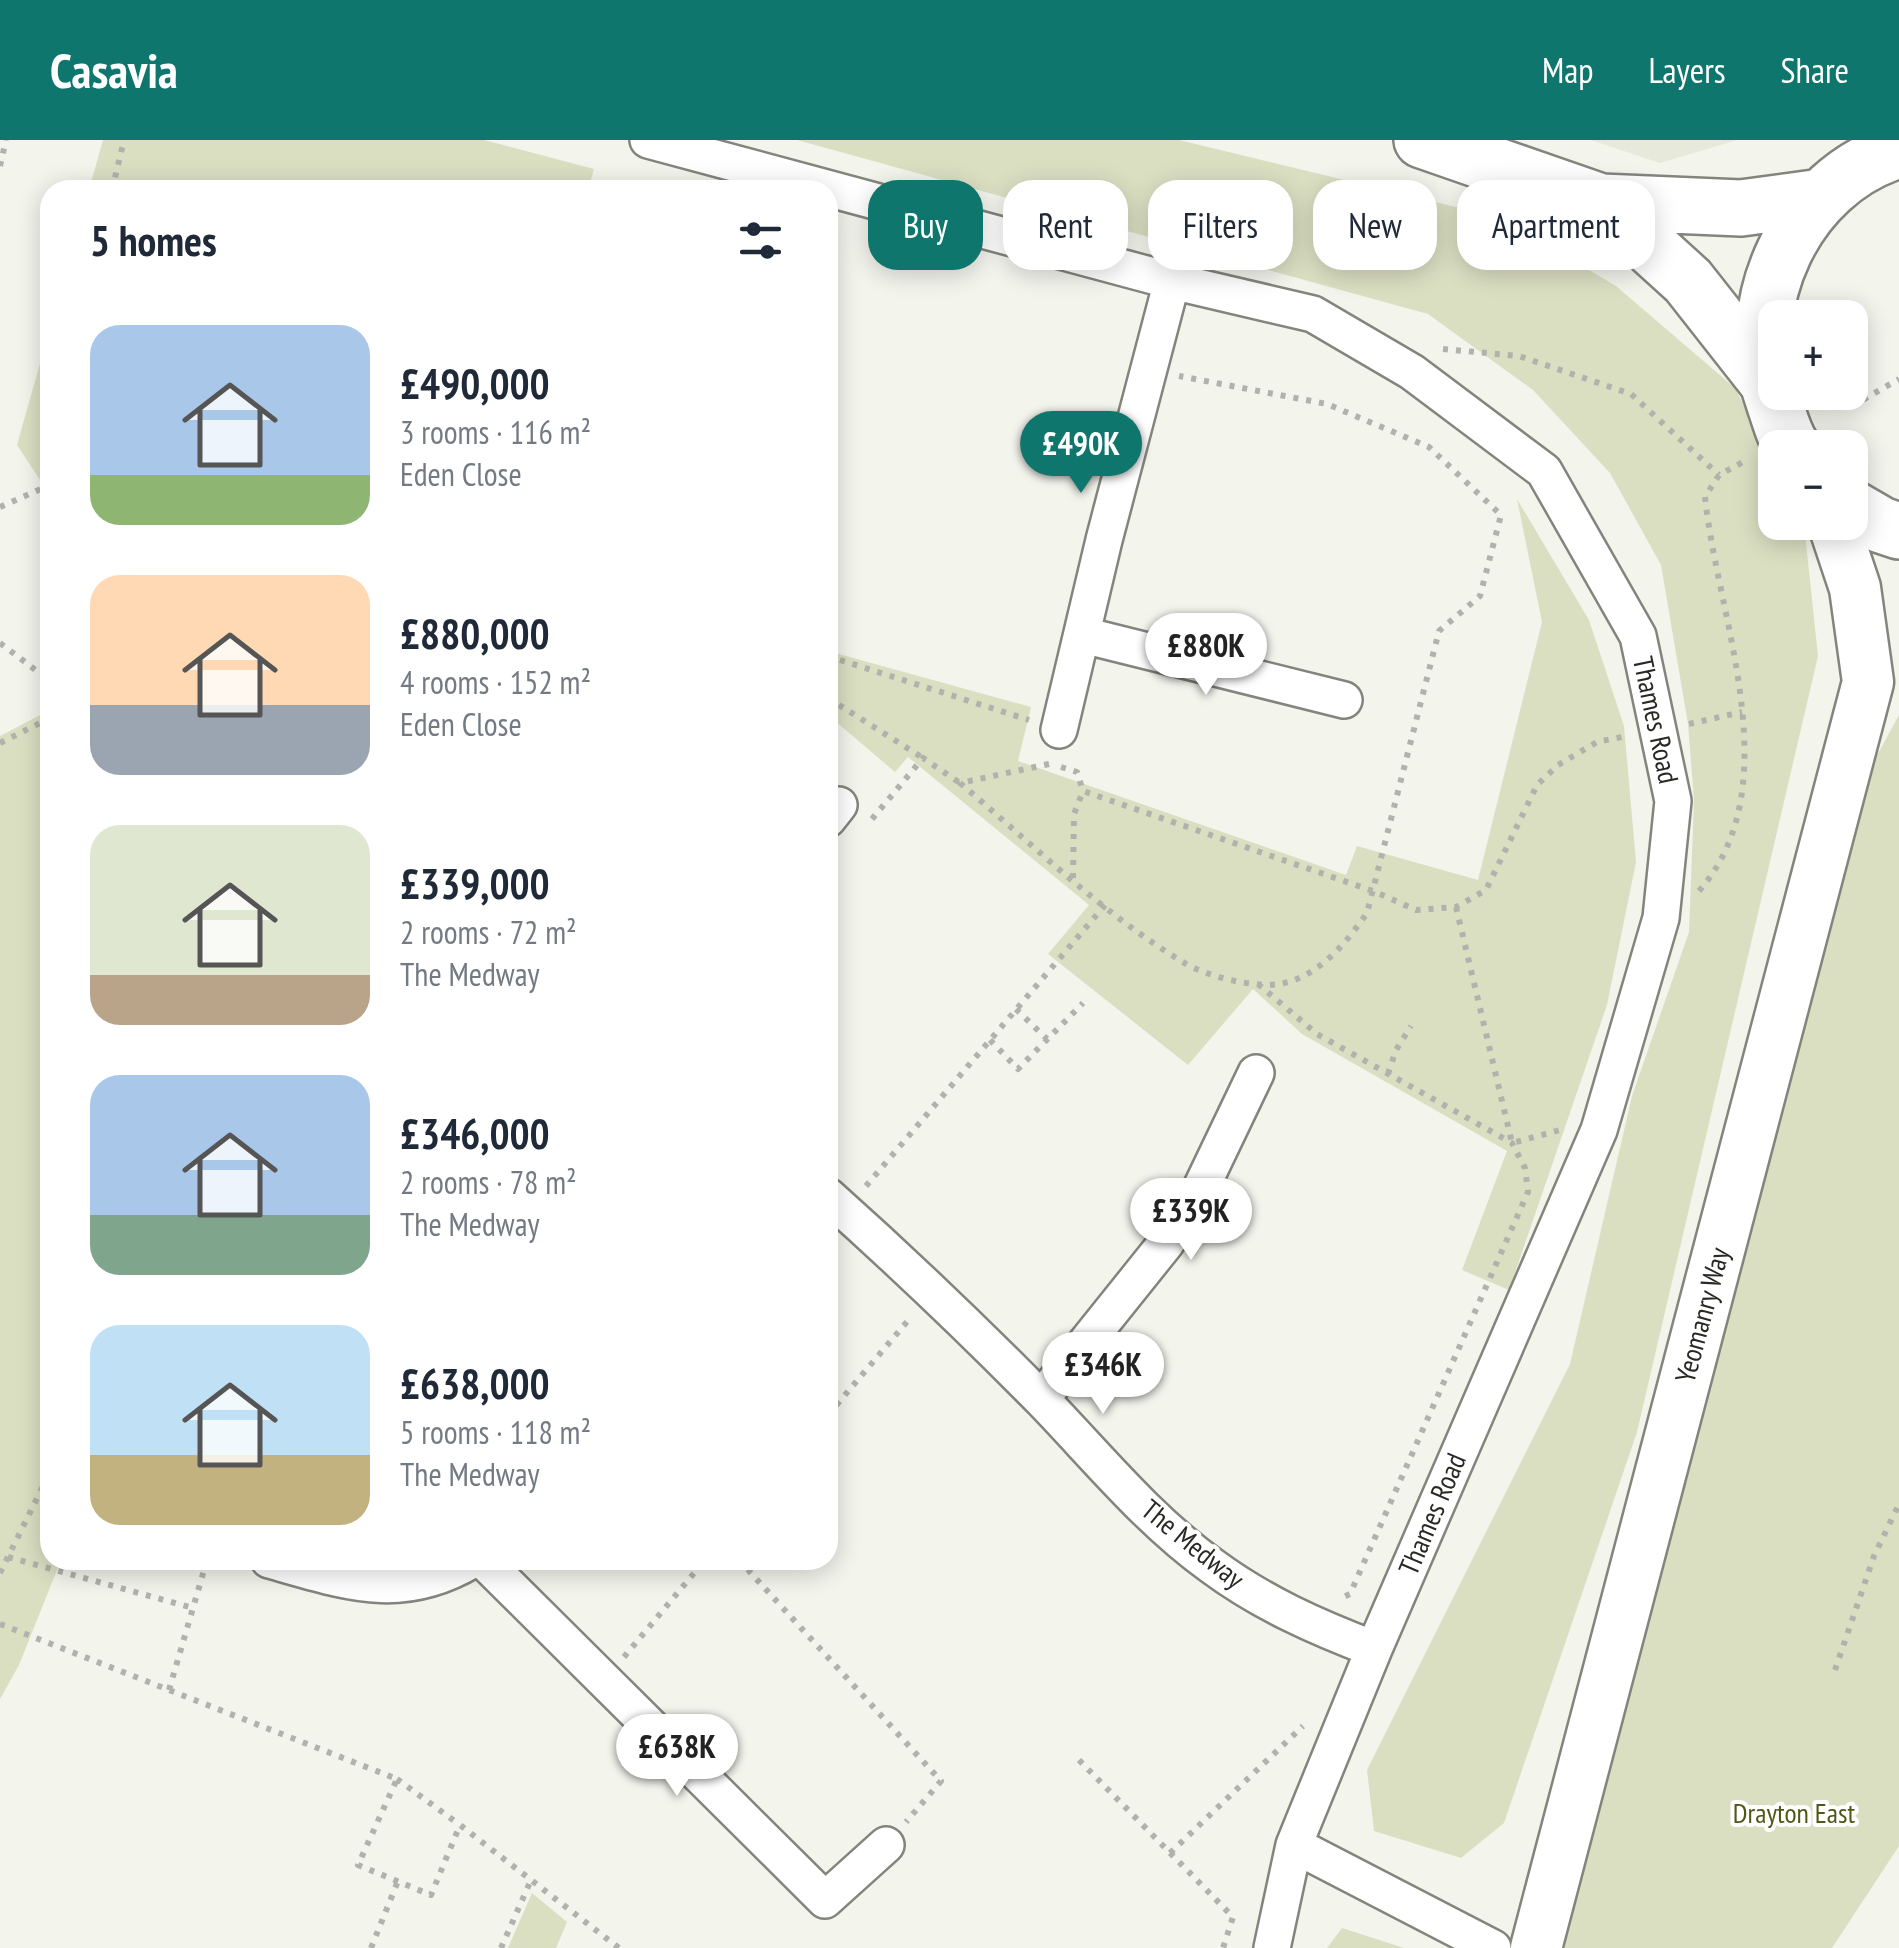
<!DOCTYPE html>
<html lang="en">
<head>
<meta charset="utf-8">
<style>
	:root { --surface:#fff; --page:#f2f2f3; --text:#1f2937; --muted:#747a83; --accent:#0f766e }
	body { margin:0; font-family:"PT Sans Narrow",sans-serif; background:var(--page); color:var(--text); height:100vh; display:flex; flex-direction:column; font-size:38px; white-space:nowrap }
	* { box-sizing:border-box; margin:0 }
	p { font-size:32px; color:var(--muted) }
	.icon { flex:none; width:55px; height:55px; fill:none; stroke:currentColor; stroke-width:2; stroke-linecap:round; stroke-linejoin:round }
	.map { position:relative; flex:1; overflow:hidden }
	.sheet { position:absolute; left:40px; top:40px; width:798px; height:1390px; display:flex; flex-direction:column; background:var(--surface); border-radius:30px; box-shadow:0 5px 25px #0003 }
	.sheet>* { flex:none }
	.guide { position:absolute; left:868px; top:40px; width:880px; height:90px; display:flex; gap:20px }
	.controls { position:absolute; left:1758px; top:160px; display:grid; gap:20px }
	.controls a { display:grid; place-items:center; width:110px; height:110px; border-radius:20px; background:var(--surface); box-shadow:0 5px 25px #0003; font-size:50px }
	.price { position:absolute; translate:-50% -85px; padding:0 22px; border-radius:35px; background:#fff; color:#222; font-size:32px; line-height:65px; filter:drop-shadow(0 2px 5px #0008) }
	.price::after { content:''; position:absolute; left:50%; top:60px; width:30px; height:22px; margin-left:-15px; background:inherit; clip-path:polygon(0 0,100% 0,50% 100%) }
	.price.active { background:var(--accent); color:#fff }
	ul { padding:0; list-style:none }
	li { display:flex; align-items:center; gap:30px; height:250px; padding:0 50px }
	li span { display:grid; place-items:center; flex:none; width:280px; height:200px; border-radius:30px; color:#555 }
	li>.icon { margin-inline-start:auto }
	span .icon { width:120px; height:120px; fill:#fffc; stroke-width:1 }
	li b { font-size:42px }
	h2 { display:flex; justify-content:space-between; align-items:center; height:120px; padding:0 50px; font-size:42px }
	.chip { padding:0 35px; border-radius:30px; background:var(--surface); box-shadow:0 5px 25px #0003; font-size:35px; line-height:90px }
	.chip.active { background:var(--accent); color:#fff }
	header { display:flex; align-items:center; gap:60px; box-sizing:border-box; height:140px; padding:0 50px; background:var(--accent); color:#fff }
	header strong { font-size:48px }
	nav { display:flex; gap:55px; margin-inline-start:auto; font-size:35px }
	.map>svg:first-child { display:block }
	.built { fill:#e7e9da }
	.green { fill:#dbdfc2 }
	.lines { fill:none; stroke-linecap:round; stroke-linejoin:round }
	.street-casing { stroke:#83857d; stroke-width:40 }
	.secondary-casing { stroke:#83857d; stroke-width:55 }
	.highway-casing { stroke:#83857d; stroke-width:60 }
	.path { stroke:#b2b2ac; stroke-width:6; stroke-dasharray:5 8; stroke-linecap:butt }
	.street { stroke:#fff; stroke-width:35 }
	.secondary { stroke:#fff; stroke-width:50 }
	.highway { stroke:#fff; stroke-width:55 }
	.labels { text-anchor:middle; stroke-width:8; stroke-linejoin:round; paint-order:stroke }
	.street-label { font-size:28px; fill:#282825; stroke:#fff }
	.park-label { font-size:28px; fill:#525719; stroke:#fff }
</style>
</head>
<body>
<header>
<strong>Casavia</strong>
<nav><a>Map</a><a>Layers</a><a>Share</a></nav>
</header>
<div class="map">
<svg width="1899" height="1808" viewBox="0 0 1899 1808">
	<rect width="100%" height="100%" fill="#f3f4ec"/>
	<path class="built" d="M1591 0H1737L1660 23Z"/>
	<path class="green" d="M103 0H484L594 29 588 50H89Z
		M797 0H1179L1501 78 1616 146 1735 248 1775 327V382L1804 384 1818 516 1637 1292 1504 1683 1461 1718 1374 1691 1367 1630 1570 1224 1632 956 1689 792 1694 660 1688 584 1661 425 1610 333 1533 250 1428 174Z
		M50 188V355L17 305Z
		M1517 359 1589 480 1624 586 1636 722 1607 865 1509 1150 1462 1130 1507 1011 1302 894 1253 849 1188 925 1048 814 1089 765 908 617 895 632 828 575V511L1031 567 1018 621 1346 735 1357 706 1478 740 1542 482Z
		M50 570V1420H61L19 1525 0 1559V596Z
		M1899 575V1706L1832 1808H1559L1869 630Z
		M532 1753 567 1782 556 1808H508Z
		M1342 1788 1404 1808H1327Z"/>
	<g class="lines">
		<defs>
			<path id="street" d="M648 0 1172 141 1313 174 1412 232 1544 331 1638 496 1673 661 1661 778 1599 990 1374 1509 1294 1705 1272 1808
				M1083 495 1344 560
				M1059 590 1104 400 1172 141
				M828 679 839 665
				M828 1056C902 1122 973 1190 1043 1261 1097 1317 1148 1380 1212 1426 1262 1463 1316 1487 1374 1509
				M1041 1259 1166 1103 1200 1050 1256 933
				M269 1420C345 1441 400 1463 472 1420
				M483 1420 825 1760 886 1705
				M1294 1705 1493 1808"/>
			<path id="secondary" d="M1536 1808 1868 542 1855 448 1833 382"/>
			<path id="highway" d="M1422 0 1601 62 1741 68 1822 57
				M1601 62 1688 141 1765 239
				M1793 308C1784 296 1780 279 1775 265 1738 166 1795 41 1899 10
				M1850 367 1881 385 1899 391"/>
		</defs>
		<use href="#street" class="street-casing"/>
		<use href="#secondary" class="secondary-casing"/>
		<use href="#highway" class="highway-casing"/>
		<path class="path" d="M0 26 6 0
			M112 50 124 0
			M1443 209 1519 216 1631 254 1719 335
			M1852 266 1899 239
			M50 318V326
			M0 367 50 345
			M0 503 50 541
			M840 520 1029 580
			M828 558 923 618
			M1689 584 1742 572
			M0 603 50 578
			M1049 624 960 643C1031 703 1104 775 1183 822 1205 836 1253 848 1279 844 1318 838 1346 803 1367 773L1439 491 1480 456 1501 375 1429 307 1327 264 1179 236
			M1061 627 1077 632 1083 651 1373 751 1416 770 1456 767 1486 750 1537 645 1558 625 1597 602 1627 596
			M872 679 923 618 960 643
			M1073 738 1074 674 1083 651
			M1699 751C1791 646 1717 477 1705 357L1719 335 1743 322
			M1456 767 1512 1003 1560 990
			M1258 844 1317 894 1512 1003 1525 1028 1528 1052 1350 1454 1341 1458
			M1016 869 1047 899
			M990 900 1018 929 1083 863
			M1388 934 1396 910 1411 886
			M866 1046 1105 765
			M828 1275 911 1177
			M8 1417 193 1468
			M739 1420 941 1641 906 1682
			M0 1433 50 1332
			M0 1484 397 1639 358 1725 431 1755 460 1685 619 1808
			M624 1517 705 1420
			M1835 1530 1874 1416 1899 1364
			M169 1550 207 1420
			M1079 1620 1233 1777 1223 1808
			M397 1639 460 1685
			M1170 1713 1303 1586
			M371 1808 398 1741
			M501 1808 531 1740"/>
		<use href="#street" class="street"/>
		<use href="#secondary" class="secondary"/>
		<use href="#highway" class="highway"/>
	</g>
	<g class="labels">
		<g class="street-label">
			<text transform="translate(1656 580) rotate(78)" y="10">Thames Road</text>
			<text transform="translate(1702 1175) rotate(-75)" y="10">Yeomanry Way</text>
			<text transform="translate(1432 1374) rotate(-67)" y="10">Thames Road</text>
			<text transform="translate(1193 1404) rotate(39)" y="10">The Medway</text>
		</g>
		<g class="park-label">
			<text x="1794" y="1683">Drayton East</text>
		</g>
	</g>
</svg>
<div class="controls">
<a>+</a>
<a>−</a>
</div>
<b class="price active" style="left:1081px;top:356px">£490K</b>
<b class="price" style="left:1206px;top:558px">£880K</b>
<b class="price" style="left:1191px;top:1123px">£339K</b>
<b class="price" style="left:1103px;top:1277px">£346K</b>
<b class="price" style="left:677px;top:1659px">£638K</b>
<div class="guide">
<a class="chip active">Buy</a>
<a class="chip">Rent</a>
<a class="chip">Filters</a>
<a class="chip">New</a>
<a class="chip">Apartment</a>
</div>
<section class="sheet">
<h2>5 homes<svg class="icon" aria-label="filters" viewBox="0 0 24 24"><path d="M4 7h16M4 17h16"/><circle cx="9" cy="7" r="2"/><circle cx="15" cy="17" r="2"/></svg></h2>
<ul>
<li><span style="background:linear-gradient(#a9c7e8 75%,#8fb573 0)"><svg class="icon" aria-label="home" viewBox="0 0 24 24"><path d="M3 11l9-7 9 7M6 9v11h12V9"/></svg></span><div><b>£490,000</b><p>3 rooms · 116 m²</p><p>Eden Close</p></div></li>
<li><span style="background:linear-gradient(#ffd9b3 65%,#9aa5b1 0)"><svg class="icon" aria-label="home" viewBox="0 0 24 24"><path d="M3 11l9-7 9 7M6 9v11h12V9"/></svg></span><div><b>£880,000</b><p>4 rooms · 152 m²</p><p>Eden Close</p></div></li>
<li><span style="background:linear-gradient(#dfe7d0 75%,#b9a48a 0)"><svg class="icon" aria-label="home" viewBox="0 0 24 24"><path d="M3 11l9-7 9 7M6 9v11h12V9"/></svg></span><div><b>£339,000</b><p>2 rooms · 72 m²</p><p>The Medway</p></div></li>
<li><span style="background:linear-gradient(#a9c7e8 70%,#7fa58c 0)"><svg class="icon" aria-label="home" viewBox="0 0 24 24"><path d="M3 11l9-7 9 7M6 9v11h12V9"/></svg></span><div><b>£346,000</b><p>2 rooms · 78 m²</p><p>The Medway</p></div></li>
<li><span style="background:linear-gradient(#bfe0f5 65%,#c2b280 0)"><svg class="icon" aria-label="home" viewBox="0 0 24 24"><path d="M3 11l9-7 9 7M6 9v11h12V9"/></svg></span><div><b>£638,000</b><p>5 rooms · 118 m²</p><p>The Medway</p></div></li>
</ul>
</section>
</div>
</body>
</html>
